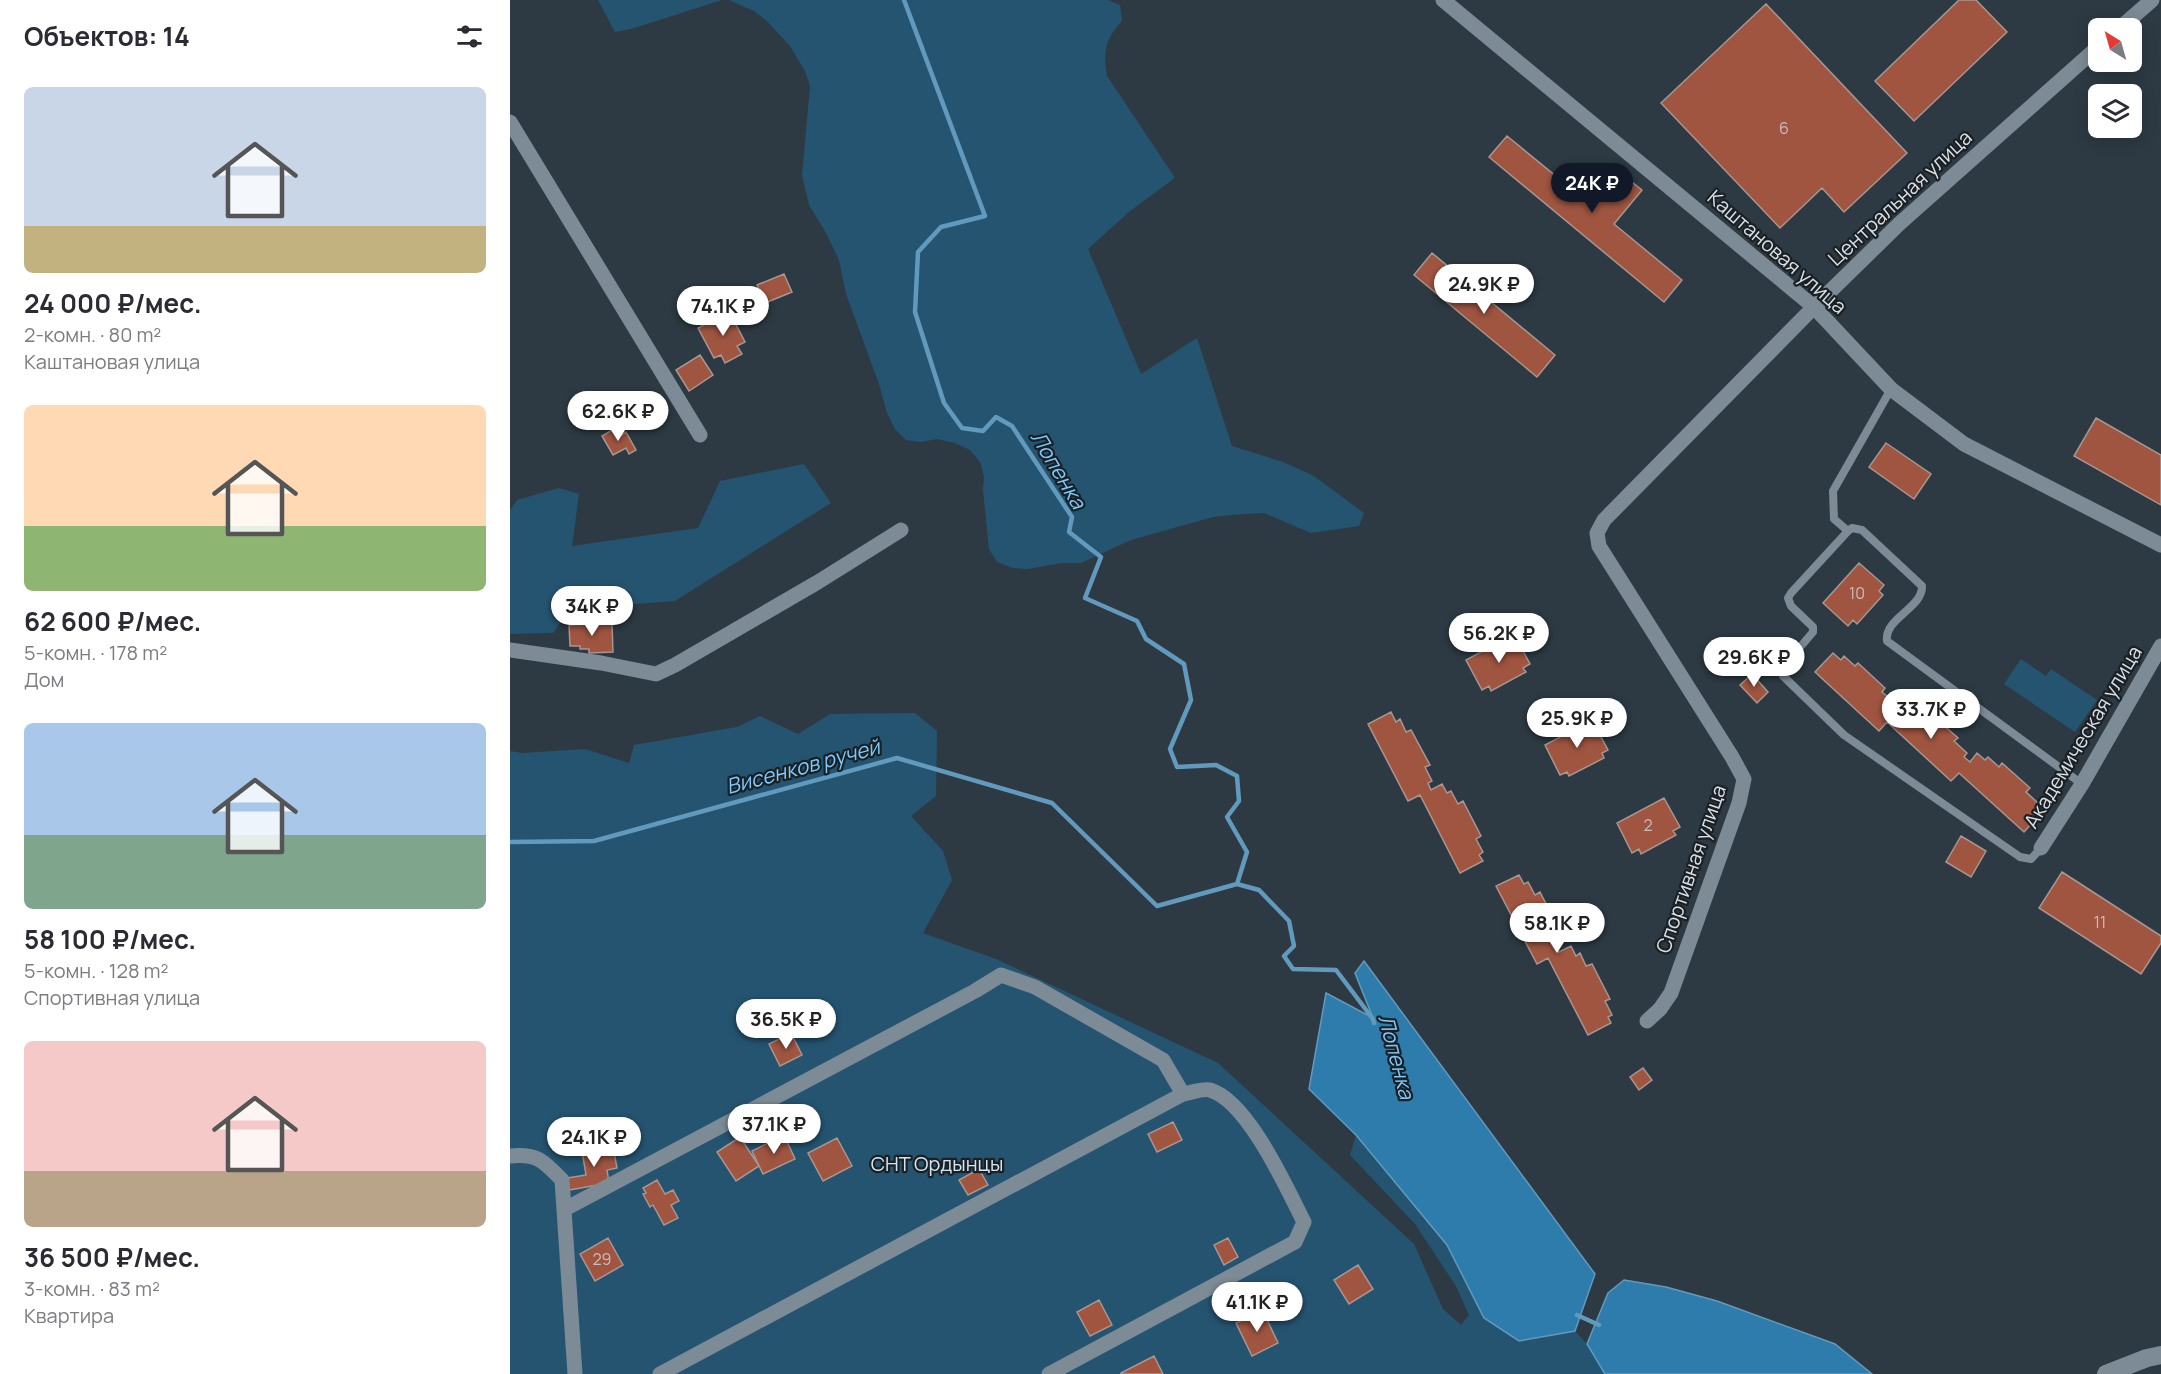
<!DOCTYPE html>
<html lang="ru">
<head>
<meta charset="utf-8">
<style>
	:root { --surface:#fff; --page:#f2f2f3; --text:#2b2b33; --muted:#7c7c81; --accent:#111827 }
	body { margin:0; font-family:Manrope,sans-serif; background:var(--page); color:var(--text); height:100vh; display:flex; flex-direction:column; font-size:22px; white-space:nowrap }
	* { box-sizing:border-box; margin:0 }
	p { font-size:20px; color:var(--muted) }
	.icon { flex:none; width:33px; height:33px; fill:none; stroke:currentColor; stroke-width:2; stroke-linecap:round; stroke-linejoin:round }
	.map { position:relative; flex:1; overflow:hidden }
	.drawer { display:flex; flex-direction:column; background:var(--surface); width:510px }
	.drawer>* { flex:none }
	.needle { width:39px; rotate:323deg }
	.fabs { position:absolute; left:1578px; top:18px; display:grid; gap:12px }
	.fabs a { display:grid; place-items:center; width:54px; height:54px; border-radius:9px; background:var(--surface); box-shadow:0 3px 15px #0003; font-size:30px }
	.price { position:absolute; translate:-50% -51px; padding:0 14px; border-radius:21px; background:#fff; color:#222; font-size:20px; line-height:39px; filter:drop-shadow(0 2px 3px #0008) }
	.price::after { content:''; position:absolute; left:50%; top:36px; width:18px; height:14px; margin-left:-9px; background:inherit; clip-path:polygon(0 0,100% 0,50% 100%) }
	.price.on { background:var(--accent); color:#fff }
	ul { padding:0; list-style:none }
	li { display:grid; align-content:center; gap:12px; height:318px; padding:0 24px }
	li span { display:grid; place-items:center; height:186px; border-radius:9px; color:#555 }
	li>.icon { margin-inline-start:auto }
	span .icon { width:108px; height:108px; fill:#fffc; stroke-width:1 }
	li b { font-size:26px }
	h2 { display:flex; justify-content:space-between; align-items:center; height:72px; padding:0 24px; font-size:26px }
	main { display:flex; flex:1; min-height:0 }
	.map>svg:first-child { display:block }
	.green { fill:#255471 }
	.water { fill:#2e7cab; stroke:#619abd; stroke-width:1.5 }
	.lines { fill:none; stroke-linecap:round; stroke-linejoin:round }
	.stream { stroke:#619abd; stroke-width:4.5 }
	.building { fill:#a05541; stroke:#a89691; stroke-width:1.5 }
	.service { stroke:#7c8b95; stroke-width:8 }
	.minor { stroke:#7c8b95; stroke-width:15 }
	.tertiary { stroke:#7c8b95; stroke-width:18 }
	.labels { text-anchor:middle; stroke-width:4.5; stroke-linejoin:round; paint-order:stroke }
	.number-label { font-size:16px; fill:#cabdbd }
	.street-label { font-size:20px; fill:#d8e0e6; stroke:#1a2024 }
	.park-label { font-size:20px; fill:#d1e4f1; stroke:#1a2024 }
	.water-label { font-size:21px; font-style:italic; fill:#7bcaff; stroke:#1a2024 }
</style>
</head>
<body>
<main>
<section class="drawer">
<h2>Объектов: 14<svg class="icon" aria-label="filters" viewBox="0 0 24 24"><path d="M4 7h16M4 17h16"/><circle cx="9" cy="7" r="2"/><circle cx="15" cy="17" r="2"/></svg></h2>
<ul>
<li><span style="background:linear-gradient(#c9d6e8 75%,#c2b280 0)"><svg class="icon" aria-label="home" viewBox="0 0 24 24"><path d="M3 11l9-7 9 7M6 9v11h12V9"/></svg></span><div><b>24 000 ₽/мес.</b><p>2-комн. · 80 m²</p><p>Каштановая улица</p></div></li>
<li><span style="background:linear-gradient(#ffd9b3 65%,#8fb573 0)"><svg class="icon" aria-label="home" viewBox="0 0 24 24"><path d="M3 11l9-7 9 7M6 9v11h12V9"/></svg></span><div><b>62 600 ₽/мес.</b><p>5-комн. · 178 m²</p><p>Дом</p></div></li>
<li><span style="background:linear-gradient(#a9c7e8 60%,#7fa58c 0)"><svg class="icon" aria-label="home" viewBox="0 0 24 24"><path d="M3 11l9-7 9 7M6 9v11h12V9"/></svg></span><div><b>58 100 ₽/мес.</b><p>5-комн. · 128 m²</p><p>Спортивная улица</p></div></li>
<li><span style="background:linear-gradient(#f6c9c9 70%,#b9a48a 0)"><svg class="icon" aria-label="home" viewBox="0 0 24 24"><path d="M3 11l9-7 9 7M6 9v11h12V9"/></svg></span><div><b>36 500 ₽/мес.</b><p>3-комн. · 83 m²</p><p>Квартира</p></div></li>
</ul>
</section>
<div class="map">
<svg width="1651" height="1374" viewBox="0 0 1651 1374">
	<rect width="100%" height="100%" fill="#2d3a43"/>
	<path class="green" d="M88 0H212L121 29 105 32Z
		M219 0H598L610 5 612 21C595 39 593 52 597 76L665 178 620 211 578 249 631 374 687 338 722 446 773 462 804 476 854 513 849 526 801 533 754 513 722 515 703 517 621 540 571 563H552L518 569 503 568 487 562 479 549 473 490 474 476 470 462 460 450 445 443 427 439 411 442 396 440 385 429 377 413 369 384 336 294 329 260 315 231 299 205 292 175 300 86 295 71 280 46 257 21 244 11Z
		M294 464 321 503 165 601 61 609 43 633 0 634V510L7 500 49 488 69 494 62 546 188 528 210 481Z
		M1511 659 1536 676 1541 669 1587 700 1565 732 1494 684Z
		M405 713 427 731 426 796 401 816 433 851 442 880 413 933 486 959 708 1063 904 1244 933 1309 951 1325 959 1315 946 1286 905 1224 840 1155 846 1135 937 1245 974 1318 1009 1341 1065 1331 1077 1344 1095 1374H0V751L12 753 75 749 119 763 124 745 227 727 250 716 288 734 320 714Z"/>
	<path class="water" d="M854 961 1085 1274 1065 1331 1009 1341 974 1318 937 1245 846 1135 799 1089 816 993 863 1018 845 973Z
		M1114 1280 1156 1287 1207 1301 1325 1344 1362 1374H1095L1077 1344 1098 1293Z"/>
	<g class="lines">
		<path class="stream" d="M394 0 475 216 431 227 408 252 405 312 434 403 452 428 473 431 486 417 502 426 562 517 559 532 591 557 575 598 627 621 636 639 674 664 681 700 660 749 667 767 706 765 727 776 729 801 717 817 737 852 727 884 749 890 779 921 784 946 774 956 783 969 826 970 863 1019 864 1023
			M0 842 84 841 387 758 542 803 647 906 727 884
			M1067 1315 1089 1325"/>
	</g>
	<path class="building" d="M1449 0H1466L1497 32 1404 121 1365 81Z
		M1256 4 1397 153 1334 212 1312 188 1270 228 1151 103Z
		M997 136 1074 199 1102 166 1132 190 1104 224 1172 280 1154 302 979 157Z
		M922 253 1045 355 1027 377 904 275Z
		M274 274 282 292 255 303 247 285Z
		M219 311 235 342 227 346 232 354 215 363 211 355 204 358 188 328Z
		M190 355 203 375 179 391 166 370Z
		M1586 418 1651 455V505L1564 456Z
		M107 427 112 435 116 432 126 450 119 454 116 448 103 455 92 436Z
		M1376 443 1421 474 1404 499 1359 467Z
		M1349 563 1374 585 1369 591 1373 595 1347 624 1343 620 1338 626 1313 603Z
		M102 623 103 652 79 653V649H70V646H60L59 625Z
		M1004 634 1020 664 1013 668 1016 672 981 691 979 686 972 690 956 660Z
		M1323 653 1331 660 1334 656 1345 666 1348 663 1375 688 1372 692 1385 703 1382 707 1387 712 1395 703 1403 710 1406 707 1417 716 1420 713 1448 738 1444 741 1457 753 1454 757 1460 762 1467 753 1475 760 1478 757 1489 767 1492 763 1520 788 1516 792 1529 804 1526 807 1532 812 1514 832 1449 773 1441 781 1377 722 1369 731 1305 672Z
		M1242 674 1258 692 1247 703 1230 685Z
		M881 712 886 722 890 719 896 732 901 730 920 765 915 767 922 781 918 783 921 790 932 784 937 793 941 791 948 804 953 801 971 836 966 839 973 852 969 855 973 861 950 873 910 795 898 801 858 724Z
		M1082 720 1098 750 1092 753 1094 758 1059 776 1057 772 1050 775 1035 745Z
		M1154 798 1170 827 1163 831 1166 835 1131 854 1129 849 1122 853 1107 823Z
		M1451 836 1476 851 1461 877 1436 862Z
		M1552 872 1651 936V943L1631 974 1529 908Z
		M1009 875 1014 884 1018 882 1025 895 1030 892 1048 927 1043 930 1050 944 1046 946 1049 952 1061 946 1066 956 1070 953 1076 966 1082 964 1100 999 1095 1001 1102 1015 1098 1017 1101 1023 1078 1035 1038 958 1027 964 986 886Z
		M281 1033 292 1055 270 1066 259 1044Z
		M1133 1068 1142 1080 1129 1090 1120 1077Z
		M663 1122 672 1140 647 1152 638 1134Z
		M274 1135 285 1159 253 1174 242 1151Z
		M230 1137 249 1166 226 1181 207 1152Z
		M327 1138 342 1166 313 1181 298 1153Z
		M85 1142 87 1155 104 1152 107 1168 97 1170 99 1183 59 1190 58 1178 76 1175 71 1145Z
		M469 1169 478 1185 458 1195 449 1180Z
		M147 1180 155 1194 163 1190 169 1201 161 1205 168 1218 154 1225 143 1205 140 1207 133 1194 136 1193 133 1188Z
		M98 1238 113 1265 85 1281 70 1254Z
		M718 1238 728 1257 714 1265 704 1245Z
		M848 1265 863 1289 839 1304 824 1280Z
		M589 1300 602 1325 580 1336 567 1312Z
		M753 1311 768 1343 742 1356 726 1323Z
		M644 1356 653 1374H611V1373Z"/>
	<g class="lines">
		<path class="service" d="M1381 389 1323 491 1324 519 1338 531 1281 593 1278 598 1281 606 1303 627V632L1275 665 1272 670 1273 676 1334 735 1510 857 1521 859 1531 848
			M1338 531 1342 528 1352 530 1412 586C1413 608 1374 618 1377 641L1572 784"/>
		<path class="minor" d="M933 0 1304 307 1381 389 1454 444 1651 545
			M1610 28 1642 0
			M0 122 190 435
			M0 650 91 663 146 674 165 665 308 582 391 530
			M1531 848 1572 784 1651 646
			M1137 1021 1150 1009 1161 993 1229 803 1234 779 1222 757 1089 546 1087 533 1094 520 1304 307 1389 224 1588 47
			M0 1156C27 1153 34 1161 52 1180L65 1374
			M55 1209 465 991 491 975 525 987 653 1060 673 1094C680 1093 693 1088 700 1090 738 1101 777 1189 794 1222L785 1242 539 1374
			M150 1374 673 1094"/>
		<path class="tertiary" d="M1596 1374 1637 1358 1651 1355"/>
	</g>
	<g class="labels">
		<g class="number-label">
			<text x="1274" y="134">6</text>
			<text x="1347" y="599">10</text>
			<text x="1138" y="831">2</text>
			<text x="1590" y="928">11</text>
			<text x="92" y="1265">29</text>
		</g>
		<g class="street-label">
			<text transform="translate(1390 198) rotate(-43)" y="7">Центральная улица</text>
			<text transform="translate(1267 252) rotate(41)" y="7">Каштановая улица</text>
			<text transform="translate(1573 737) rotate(-59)" y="7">Академическая улица</text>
			<text transform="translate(1181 869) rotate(-71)" y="7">Спортивная улица</text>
		</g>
		<g class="park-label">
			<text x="427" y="1171">СНТ Ордынцы</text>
		</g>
		<g class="water-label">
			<text transform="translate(548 470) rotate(59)" y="7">Лопенка</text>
			<text transform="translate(293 767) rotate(-15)" y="7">Висенков ручей</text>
			<text transform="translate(886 1057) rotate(75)" y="7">Лопенка</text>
		</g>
	</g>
</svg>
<div class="fabs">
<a><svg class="needle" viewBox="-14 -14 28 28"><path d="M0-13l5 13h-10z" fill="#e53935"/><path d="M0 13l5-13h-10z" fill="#7c7c81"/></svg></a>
<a><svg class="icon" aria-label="layers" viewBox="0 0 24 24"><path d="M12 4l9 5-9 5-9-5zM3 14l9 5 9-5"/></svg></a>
</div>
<b class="price on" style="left:1082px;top:214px">24K ₽</b>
<b class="price" style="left:974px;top:315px">24.9K ₽</b>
<b class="price" style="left:213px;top:337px">74.1K ₽</b>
<b class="price" style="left:108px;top:442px">62.6K ₽</b>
<b class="price" style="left:82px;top:637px">34K ₽</b>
<b class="price" style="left:989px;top:664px">56.2K ₽</b>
<b class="price" style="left:1244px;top:688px">29.6K ₽</b>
<b class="price" style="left:1421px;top:740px">33.7K ₽</b>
<b class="price" style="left:1067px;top:749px">25.9K ₽</b>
<b class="price" style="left:1047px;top:954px">58.1K ₽</b>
<b class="price" style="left:276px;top:1050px">36.5K ₽</b>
<b class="price" style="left:264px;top:1155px">37.1K ₽</b>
<b class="price" style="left:84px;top:1168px">24.1K ₽</b>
<b class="price" style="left:747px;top:1333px">41.1K ₽</b>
</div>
</main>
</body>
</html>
